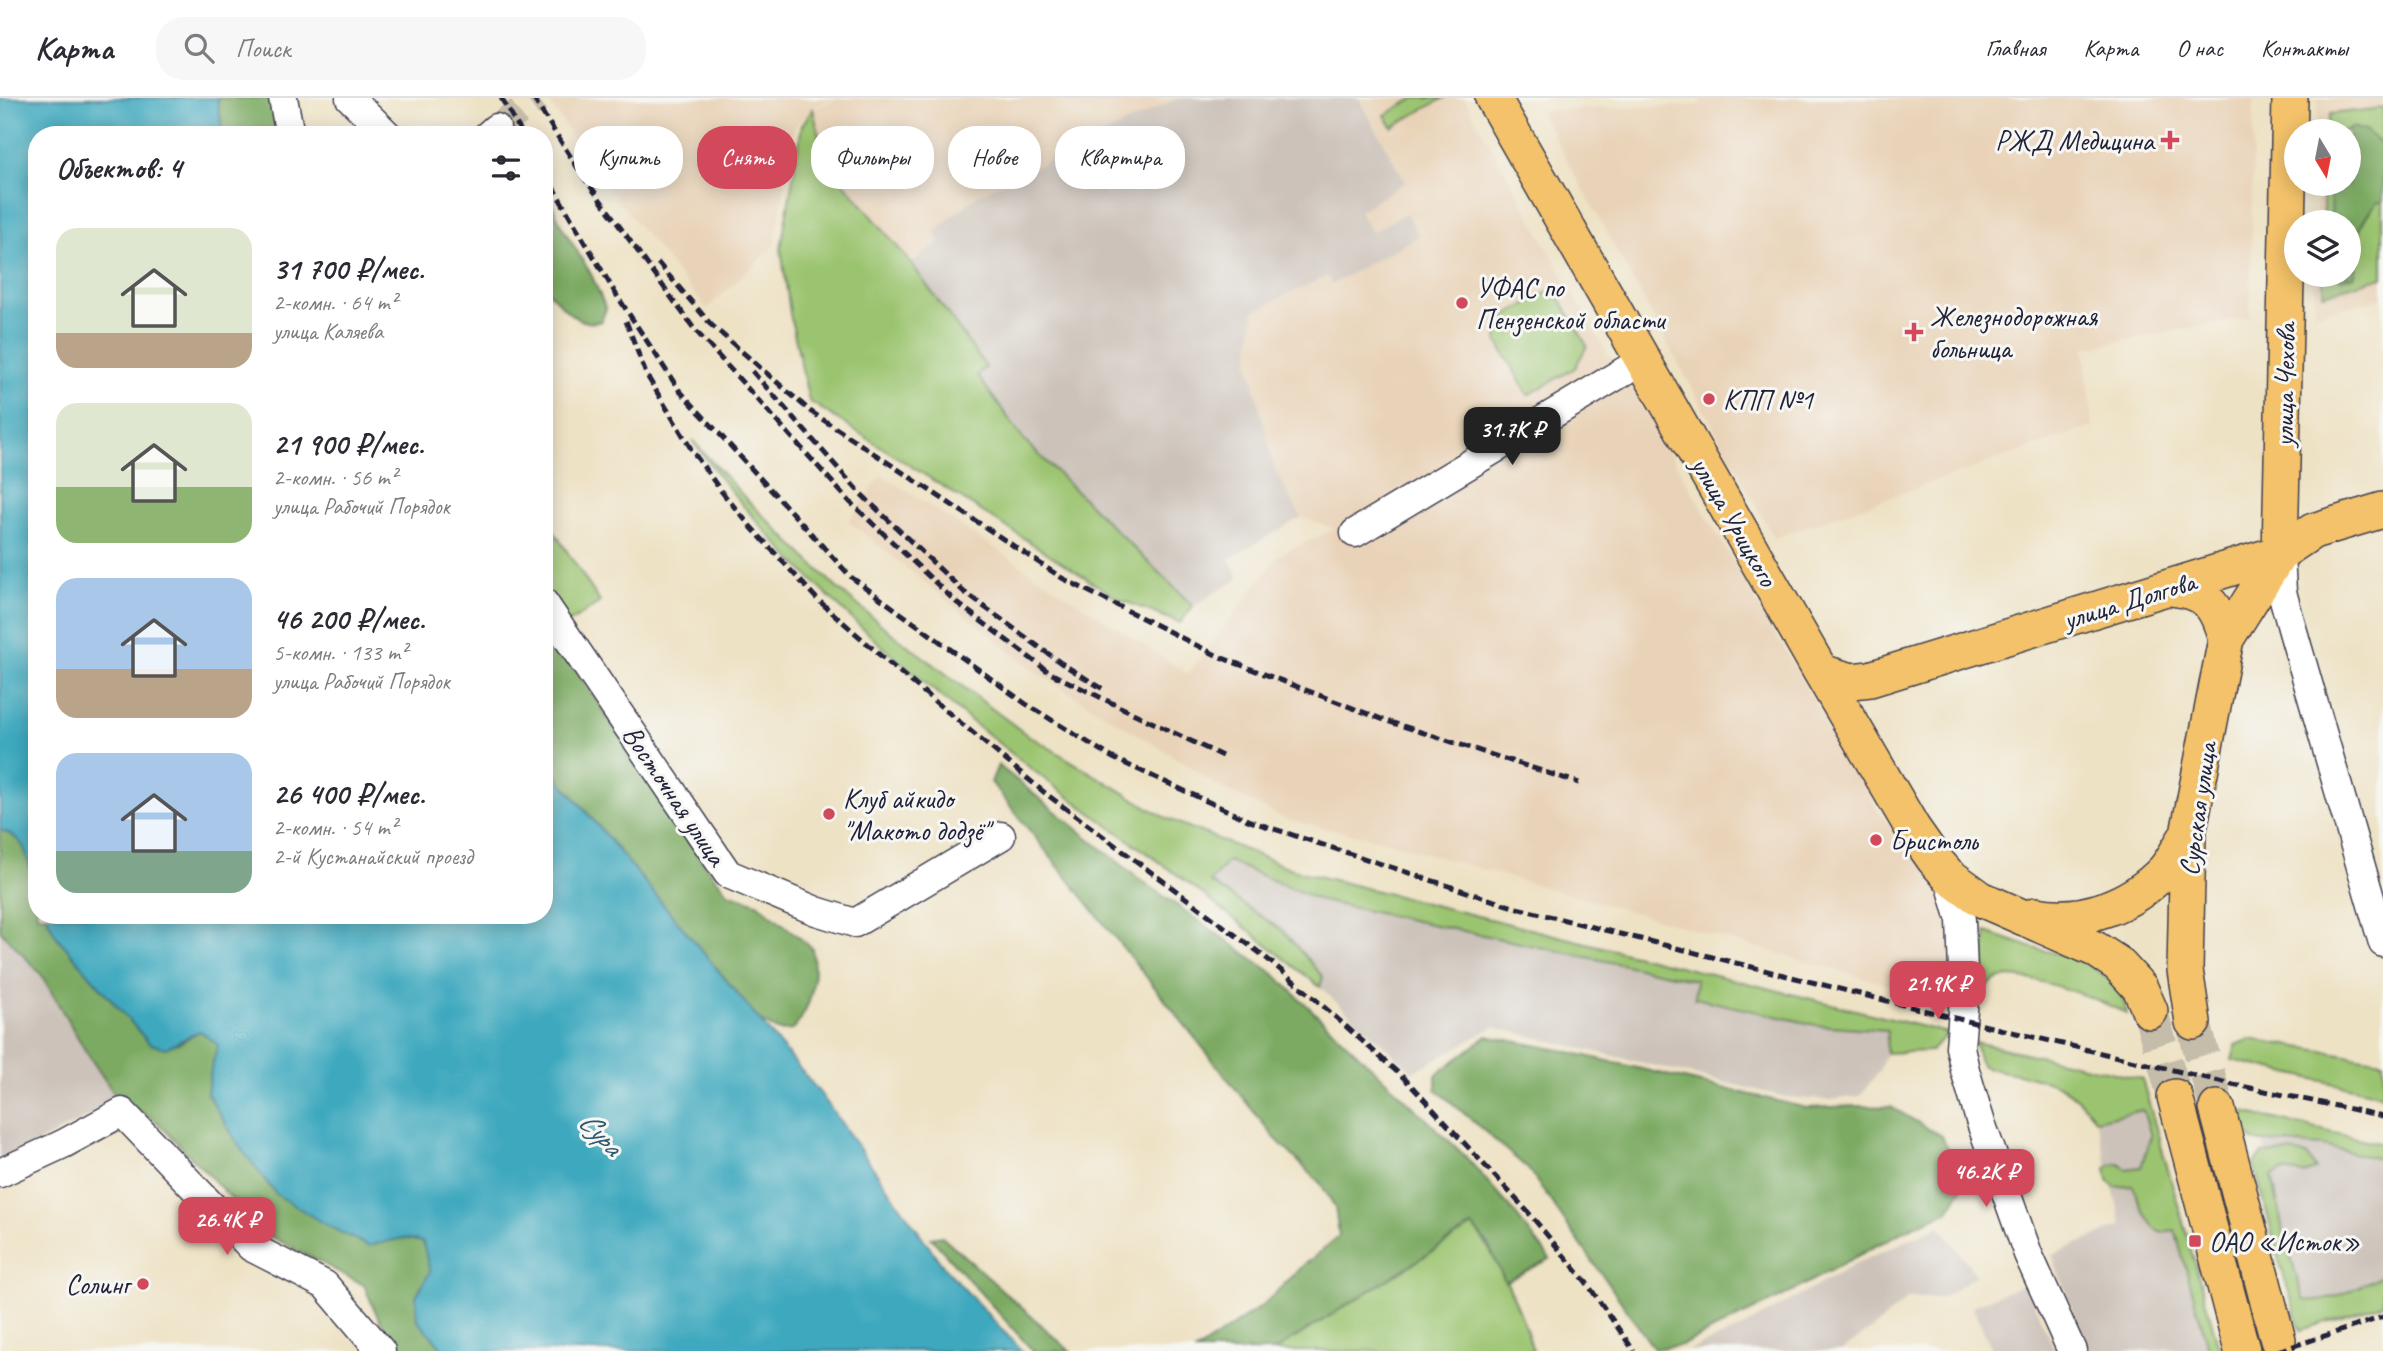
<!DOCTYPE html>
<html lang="ru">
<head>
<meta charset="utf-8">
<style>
	:root { --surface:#fff; --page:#f7f7f7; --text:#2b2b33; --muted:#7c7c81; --line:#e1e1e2; --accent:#d1495b }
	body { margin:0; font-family:Caveat,sans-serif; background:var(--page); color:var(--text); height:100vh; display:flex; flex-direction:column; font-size:26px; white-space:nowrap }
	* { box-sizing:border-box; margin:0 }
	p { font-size:23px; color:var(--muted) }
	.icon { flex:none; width:38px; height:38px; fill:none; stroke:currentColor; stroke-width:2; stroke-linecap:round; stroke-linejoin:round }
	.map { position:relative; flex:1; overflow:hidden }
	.panel { position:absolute; left:28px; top:28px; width:525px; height:798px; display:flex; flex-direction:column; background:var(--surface); border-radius:28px; box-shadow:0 4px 18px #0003 }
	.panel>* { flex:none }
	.banner { position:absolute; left:574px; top:28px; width:665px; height:63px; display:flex; gap:14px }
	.needle { width:46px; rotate:170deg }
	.controls { position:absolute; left:2284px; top:21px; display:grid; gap:14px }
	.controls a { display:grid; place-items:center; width:77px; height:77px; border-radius:50%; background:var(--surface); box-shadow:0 4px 18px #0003; font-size:35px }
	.price { position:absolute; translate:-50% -60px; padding:0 16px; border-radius:14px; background:var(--accent); color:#fff; font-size:23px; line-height:46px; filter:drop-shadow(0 2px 4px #0008) }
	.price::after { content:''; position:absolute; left:50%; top:42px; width:21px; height:16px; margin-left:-10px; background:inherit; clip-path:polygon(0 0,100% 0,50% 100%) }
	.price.on { background:#222; color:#fff }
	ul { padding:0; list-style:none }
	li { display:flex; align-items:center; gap:21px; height:175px; padding:0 28px }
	li span { display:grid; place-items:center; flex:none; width:196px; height:140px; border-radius:21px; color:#555 }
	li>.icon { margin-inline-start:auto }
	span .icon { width:84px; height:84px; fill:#fffc; stroke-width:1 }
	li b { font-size:30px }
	h2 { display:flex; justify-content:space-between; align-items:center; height:84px; padding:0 28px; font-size:30px }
	.chip { padding:0 24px; border-radius:28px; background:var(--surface); box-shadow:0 4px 18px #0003; font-size:24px; line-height:63px }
	.chip.on { background:var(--accent); color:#fff }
	header { display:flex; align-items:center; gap:42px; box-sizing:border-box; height:98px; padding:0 35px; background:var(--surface); border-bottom:2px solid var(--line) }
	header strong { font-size:33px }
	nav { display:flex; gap:38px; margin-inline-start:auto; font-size:24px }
	.search { width:490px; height:63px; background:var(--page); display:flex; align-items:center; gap:18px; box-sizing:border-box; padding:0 24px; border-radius:28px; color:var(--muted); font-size:26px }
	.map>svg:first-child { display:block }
	.built { fill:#e9d3b8 }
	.industrial { fill:#ccc2b9 }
	.green { fill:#9bc46f; stroke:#5e7355; stroke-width:2 }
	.forest { fill:#7caa62; stroke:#4f664e; stroke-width:2 }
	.water { fill:#3ea8be; stroke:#30657c; stroke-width:2 }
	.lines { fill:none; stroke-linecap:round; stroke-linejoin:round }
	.minor-tunnel { stroke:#c5bca9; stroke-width:28; stroke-dasharray:28 14; stroke-linecap:butt }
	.major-tunnel { stroke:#c5bca9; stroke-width:35; stroke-dasharray:35 18; stroke-linecap:butt }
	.minor-casing { stroke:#413f50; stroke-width:31 }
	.major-casing { stroke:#413f50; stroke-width:38 }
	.minor { stroke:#fff; stroke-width:28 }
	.major { stroke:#f3c26a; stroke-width:35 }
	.rail { stroke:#22223b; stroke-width:5; stroke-dasharray:10 5; stroke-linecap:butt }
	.poi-dot { fill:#d1495b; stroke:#f6f6f2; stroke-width:2.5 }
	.labels { text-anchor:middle; stroke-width:6; stroke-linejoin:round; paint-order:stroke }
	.poi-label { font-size:28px; fill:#22223b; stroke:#f6f6f2; text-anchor:start }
	.street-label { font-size:28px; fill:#22223b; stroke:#f6f6f2 }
	.water-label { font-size:30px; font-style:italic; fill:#2d586f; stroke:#f6f6f2 }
</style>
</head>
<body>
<header>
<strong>Карта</strong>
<div class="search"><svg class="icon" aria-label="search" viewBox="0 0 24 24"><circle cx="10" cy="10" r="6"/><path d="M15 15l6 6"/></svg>Поиск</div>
<nav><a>Главная</a><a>Карта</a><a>О нас</a><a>Контакты</a></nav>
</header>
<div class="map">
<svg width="2383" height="1253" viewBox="0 0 2383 1253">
	<rect width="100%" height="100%" fill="#f6f6f2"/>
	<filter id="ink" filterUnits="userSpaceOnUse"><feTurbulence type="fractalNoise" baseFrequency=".0143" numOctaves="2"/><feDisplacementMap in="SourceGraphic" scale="14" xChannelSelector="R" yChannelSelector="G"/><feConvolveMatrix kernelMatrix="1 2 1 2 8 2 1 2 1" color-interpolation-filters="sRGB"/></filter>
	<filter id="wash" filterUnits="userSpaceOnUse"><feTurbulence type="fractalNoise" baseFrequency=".00686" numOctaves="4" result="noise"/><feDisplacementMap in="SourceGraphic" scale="28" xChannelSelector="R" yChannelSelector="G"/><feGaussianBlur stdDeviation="1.57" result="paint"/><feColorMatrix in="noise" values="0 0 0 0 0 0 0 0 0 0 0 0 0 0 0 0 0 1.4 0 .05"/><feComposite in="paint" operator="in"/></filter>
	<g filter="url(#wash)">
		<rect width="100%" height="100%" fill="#eee2c5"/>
		<path class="built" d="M546 0H834L812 10 794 31 775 147 707 211 609 92Z
			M839 0H1178L1060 57 934 134 940 143 911 165 824 61 813 11Z
			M1360 0H1464L1609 259 1634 293 1879 714 1940 788 1951 818 1952 905 1372 740 1288 722 1213 686 1194 671 1040 577 848 423 882 377 1188 576 1280 456 1335 431 1301 419 1289 399 1275 372 1249 264 1254 213 1328 178 1332 185 1371 134 1359 112 1406 83Z
			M1701 0H2254L2250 219 2084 250 2093 328 1774 440 1540 13 1699 7Z
			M2318 0H2383V200L2314 216 2315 177H2348V124H2316L2317 86H2348V33H2317Z"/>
		<path class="industrial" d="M1178 0H1359L1406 84 1359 113 1371 134 1406 115 1419 138 1332 186 1327 178 1254 213 1249 265 1275 372 1301 419 1229 461 1239 480 1193 508 1025 343 977 276 986 269 911 165 940 143 934 134 978 97Z
			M1228 763 1321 803 1696 882 1695 900 1816 927 1887 932 1886 955 1879 973 1860 998 1827 1002 1785 999 1493 929 1413 974 1320 889 1322 879 1209 784Z
			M0 832 41 876 85 952 115 997 89 1018 0 1064Z
			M2143 1012 2187 1180 2209 1253 2166 1250 2156 1253H2087L2052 1157 2122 1127 2096 1022Z
			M2263 1044 2323 1048 2383 1062V1177L2351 1192 2314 1203H2304L2284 1137Z
			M1940 1128 1976 1177 1941 1200H1908L1880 1225 1841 1253H1687L1740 1231 1863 1162Z
			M2025 1186 2055 1253H1993L1972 1208Z"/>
		<path class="green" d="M1415 0H1444L1392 29 1385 17Z
			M2383 10V179L2323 196V177H2348V124H2323V86H2348V33H2326L2330 16Z
			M813 11 825 62 911 165 986 269 977 277 1025 343 1193 508 1180 525 1119 501 809 303 790 216 781 150 802 27Z
			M1554 190 1587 248 1575 270 1528 297 1497 243 1499 222Z
			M692 342 747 402 791 445 836 489 889 533 1023 634 1166 720 1297 773 1948 935 1931 953 1886 955 1887 932 1816 927 1695 900 1696 882 1321 803 1228 763 1210 784 1283 833 1323 879 1320 889C1280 857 1240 825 1200 794 1145 752 1087 714 1033 672 907 574 785 472 692 342Z
			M544 418 600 504 567 526 544 490Z
			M1986 834 2033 850 2080 861 2116 886 2122 897 2127 916C2104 903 2019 870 1995 882 1991 884 1986 890 1983 893Z
			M2251 941 2383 963V997L2232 962 2236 947Z
			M1974 944 2142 981 2220 1253H2209L2175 1132C2171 1132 2167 1134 2163 1134 2150 1133 2137 1099 2133 1088L2115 1089 2108 1082 2106 1070 2110 1067 2119 1066 2126 1071 2141 1069 2151 1038 2143 1012 2096 1022C2070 988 2055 983 2013 975 2002 973 1991 972 1981 967Z
			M2239 1013 2383 1046V1062L2323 1048 2254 1043 2244 1032Z
			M2290 1054 2307 1057 2316 1072 2303 1076 2283 1073 2272 1078 2284 1137 2304 1202C2331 1205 2359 1188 2383 1177V1206L2301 1232 2279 1162 2254 1065 2263 1056Z
			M1473 1128C1498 1159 1522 1214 1533 1253H1274Z"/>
		<path class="forest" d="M217 0H272L280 37H223Z
			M2351 29 2366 33 2383 48V104H2378C2365 117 2357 132 2356 150 2355 159 2359 169 2354 178L2341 181 2335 177H2348V124H2330L2331 86H2348V33H2345Z
			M544 88 561 127 591 176 606 211 601 223C576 231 560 205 544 189Z
			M544 528 601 609 700 761 728 795 757 805 812 850C817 881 813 907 793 932L779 933 760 923 544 663Z
			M998 667 1138 780 1274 876 1465 1058 1508 1107 1550 1161 1505 1184 1488 1146 1472 1128 1274 1253H1196L1263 1207 1303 1168 1339 1138 1335 1109 1321 1086 1274 1039 991 684Z
			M0 732C8 734 22 743 26 751 32 760 37 806 37 817H46L56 838 150 946 180 945 200 933 218 947 211 971 207 995 240 1049 276 1096 368 1147 403 1140 423 1144 430 1174 416 1198 417 1222 445 1253H398L376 1215 364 1187 266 1136 157 1024 115 997 85 952 41 876 0 832Z
			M1487 938 1561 952 1807 1010 1855 1008 1891 1009 1941 1038 1957 1064 1961 1092 1947 1114 1911 1129 1781 1199 1682 1247 1654 1251 1528 1071 1436 991V977Z
			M942 1138 1070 1253H1033L931 1140Z"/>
		<path class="water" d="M0 0H217L223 37H37V800C25 775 36 741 0 732Z
			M544 663 820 995 943 1168 1022 1253H445L417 1222 416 1198 430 1174 423 1144 403 1140 368 1148 324 1126 276 1096 240 1049 207 995 211 971 218 947 200 933 166 950 150 946 56 838 46 817H544Z"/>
	</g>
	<g filter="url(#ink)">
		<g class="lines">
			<path class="minor-tunnel" d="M496 30 538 0"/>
			<path class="major-tunnel" d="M2150 913 2175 999
				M2193 924 2217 1010"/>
			<defs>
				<path id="minor" d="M283 0 290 37
					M350 0 388 37
					M488 37 496 30
					M1355 435 1643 262
					M2280 455 2282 494 2292 530 2383 845
					M544 505 728 776 816 813 855 825 1001 738
					M1948 777 1961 822 1964 900 1960 949 1965 972 1980 1022 2028 1156 2072 1253
					M0 1075 63 1046 122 1014 251 1149 325 1187 381 1253"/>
				<path id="major" d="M1493 0 1821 574 1913 731 1934 761 1948 777 1981 801 2095 851 2118 866 2140 890 2150 913
					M2280 455 2290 0
					M2168 490C2206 492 2216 506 2226 541
					M1821 574 1852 583 1870 581 2280 455 2313 433 2383 412
					M2036 817C2083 826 2131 807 2164 773 2173 763 2180 748 2188 736
					M2193 924 2185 872 2188 736 2226 541 2280 455
					M2175 999 2242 1252
					M2217 1010 2278 1242"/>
			</defs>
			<use href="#minor" class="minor-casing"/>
			<use href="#major" class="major-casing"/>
			<use href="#minor" class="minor"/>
			<use href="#major" class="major"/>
			<path class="rail" d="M501 0 523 37
				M533 0 583 78 695 232 851 405 956 504 1050 575 1222 658
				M544 74 614 193 679 292 851 479 1026 606 1113 660 1250 723 1513 809 1991 929 2232 986 2383 1018
				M658 165 715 231
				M626 223 646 276 693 354 721 393 751 429 817 501 890 566 1045 695 1265 859 1314 900 1405 981 1528 1114 1586 1184 1634 1253
				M708 224 810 313 1062 480 1220 559 1384 622 1579 685
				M752 273 860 395 964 494 1061 565 1103 591
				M2278 1253 2383 1219"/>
		</g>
	</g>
	<g class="poi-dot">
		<path d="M2166.5 31.5h7v7h7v7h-7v7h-7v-7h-7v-7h7z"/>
		<circle cx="1462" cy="205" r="7"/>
		<path d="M1910.5 223.5h7v7h7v7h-7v7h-7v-7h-7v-7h7z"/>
		<circle cx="1709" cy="301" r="7"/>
		<circle cx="829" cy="716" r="7"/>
		<circle cx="1876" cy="742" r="7"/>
		<rect x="2188" y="1136" width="14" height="14" rx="3.5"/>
		<circle cx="143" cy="1186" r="7"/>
	</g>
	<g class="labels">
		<g class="poi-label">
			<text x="2154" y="52" text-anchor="end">РЖД Медицина</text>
			<text x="1476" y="199">УФАС по<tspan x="1476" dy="32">Пензенской области</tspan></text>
			<text x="1930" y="228">Железнодорожная<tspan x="1930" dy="32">больница</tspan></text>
			<text x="1723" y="311">КПП №1</text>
			<text x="843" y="710">Клуб айкидо<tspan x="843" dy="32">"Макото додзё"</tspan></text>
			<text x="1890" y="752">Бристоль</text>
			<text x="2209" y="1153">ОАО «Исток»</text>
			<text x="129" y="1196" text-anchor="end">Солинг</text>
		</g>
		<g class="street-label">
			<text transform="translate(2284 287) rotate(-89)" y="10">улица Чехова</text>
			<text transform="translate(1735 423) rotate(60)" y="10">улица Урицкого</text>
			<text transform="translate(2129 502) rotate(-17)" y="10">улица Долгова</text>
			<text transform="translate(675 697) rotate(56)" y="10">Восточная улица</text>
			<text transform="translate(2197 711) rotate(-82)" y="10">Сурская улица</text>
		</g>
		<g class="water-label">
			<text transform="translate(601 1035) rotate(47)" y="10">Сура</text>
		</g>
	</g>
</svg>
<div class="controls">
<a><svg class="needle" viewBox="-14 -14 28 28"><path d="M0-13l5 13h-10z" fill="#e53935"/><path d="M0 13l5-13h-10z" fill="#7c7c81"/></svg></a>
<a><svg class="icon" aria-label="layers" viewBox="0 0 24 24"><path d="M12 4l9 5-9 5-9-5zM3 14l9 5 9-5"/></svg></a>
</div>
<b class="price on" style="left:1512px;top:369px">31.7K ₽</b>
<b class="price" style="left:1938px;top:923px">21.9K ₽</b>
<b class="price" style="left:1986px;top:1111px">46.2K ₽</b>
<b class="price" style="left:227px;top:1159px">26.4K ₽</b>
<div class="banner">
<a class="chip">Купить</a>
<a class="chip on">Снять</a>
<a class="chip">Фильтры</a>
<a class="chip">Новое</a>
<a class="chip">Квартира</a>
</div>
<section class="panel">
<h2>Объектов: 4<svg class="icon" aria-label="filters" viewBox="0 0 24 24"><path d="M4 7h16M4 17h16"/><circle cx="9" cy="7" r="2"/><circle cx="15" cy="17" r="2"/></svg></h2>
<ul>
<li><span style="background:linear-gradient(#dfe7d0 75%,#b9a48a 0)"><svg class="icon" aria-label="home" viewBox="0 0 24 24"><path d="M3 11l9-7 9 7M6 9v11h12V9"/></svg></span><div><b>31 700 ₽/мес.</b><p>2-комн. · 64 m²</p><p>улица Каляева</p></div></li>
<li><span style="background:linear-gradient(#dfe7d0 60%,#8fb573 0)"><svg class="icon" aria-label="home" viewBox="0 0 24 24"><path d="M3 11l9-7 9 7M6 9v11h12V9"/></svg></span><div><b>21 900 ₽/мес.</b><p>2-комн. · 56 m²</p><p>улица Рабочий Порядок</p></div></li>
<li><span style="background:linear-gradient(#a9c7e8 65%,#b9a48a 0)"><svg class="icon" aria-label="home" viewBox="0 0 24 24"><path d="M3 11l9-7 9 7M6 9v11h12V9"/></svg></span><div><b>46 200 ₽/мес.</b><p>5-комн. · 133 m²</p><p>улица Рабочий Порядок</p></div></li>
<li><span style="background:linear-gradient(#a9c7e8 70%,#7fa58c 0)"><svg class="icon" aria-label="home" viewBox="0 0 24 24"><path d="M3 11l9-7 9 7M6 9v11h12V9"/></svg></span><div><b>26 400 ₽/мес.</b><p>2-комн. · 54 m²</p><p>2-й Кустанайский проезд</p></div></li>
</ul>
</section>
</div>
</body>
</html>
